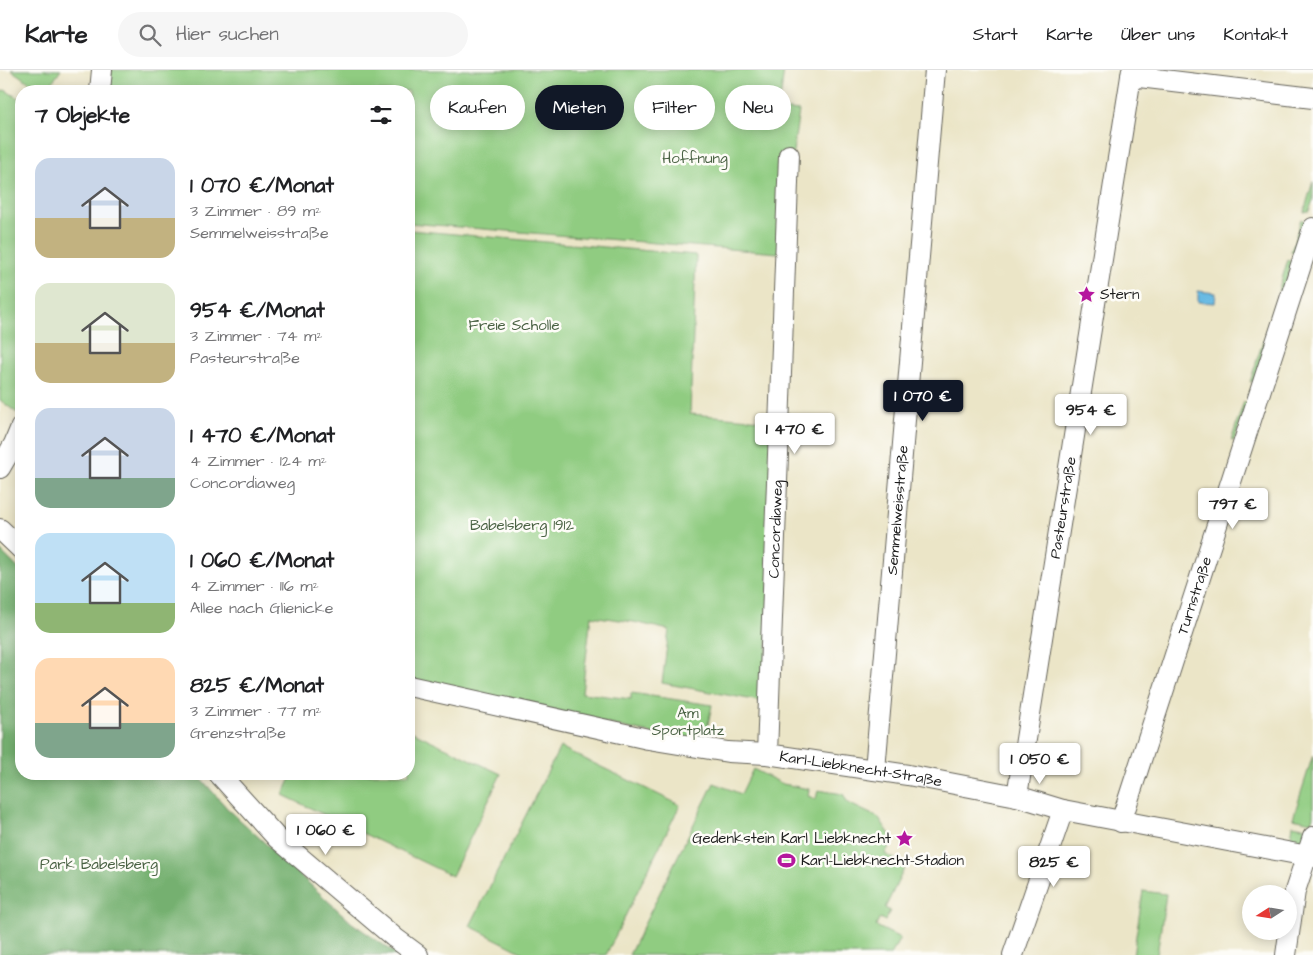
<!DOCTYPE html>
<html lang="de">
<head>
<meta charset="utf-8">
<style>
	:root { --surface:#fff; --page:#f6f6f6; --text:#202124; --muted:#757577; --line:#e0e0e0; --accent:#111827 }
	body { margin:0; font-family:"Architects Daughter",sans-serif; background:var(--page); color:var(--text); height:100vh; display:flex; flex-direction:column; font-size:19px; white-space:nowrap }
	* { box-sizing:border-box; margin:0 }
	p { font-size:16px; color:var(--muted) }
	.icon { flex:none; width:28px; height:28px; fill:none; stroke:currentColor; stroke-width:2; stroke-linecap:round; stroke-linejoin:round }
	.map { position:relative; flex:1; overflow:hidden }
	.drawer { position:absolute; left:15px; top:15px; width:400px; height:695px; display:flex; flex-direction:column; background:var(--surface); border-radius:20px; box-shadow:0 2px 12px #0003 }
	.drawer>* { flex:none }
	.top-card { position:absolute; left:430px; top:15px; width:475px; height:45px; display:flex; gap:10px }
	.needle { width:32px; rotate:258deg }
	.fabs { position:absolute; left:1242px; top:815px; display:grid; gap:10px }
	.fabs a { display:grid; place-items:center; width:55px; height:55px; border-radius:50%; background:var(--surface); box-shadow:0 2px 12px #0003; font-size:25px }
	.price { position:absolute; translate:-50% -42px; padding:0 11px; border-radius:5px; background:#fff; color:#222; font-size:16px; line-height:32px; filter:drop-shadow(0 1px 2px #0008) }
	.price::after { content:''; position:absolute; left:50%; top:30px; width:15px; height:11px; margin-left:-8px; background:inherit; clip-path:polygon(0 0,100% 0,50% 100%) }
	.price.selected { background:var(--accent); color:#fff }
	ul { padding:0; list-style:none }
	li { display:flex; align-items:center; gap:15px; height:125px; padding:0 20px }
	li span { display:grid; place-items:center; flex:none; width:140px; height:100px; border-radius:15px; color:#555 }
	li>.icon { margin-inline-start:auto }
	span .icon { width:60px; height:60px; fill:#fffc; stroke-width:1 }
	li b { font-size:21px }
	h2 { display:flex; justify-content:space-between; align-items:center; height:60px; padding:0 20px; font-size:21px }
	.pill { padding:0 18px; border-radius:22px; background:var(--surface); box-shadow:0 2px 12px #0003; font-size:18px; line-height:45px }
	.pill.selected { background:var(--accent); color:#fff }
	header { display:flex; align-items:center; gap:30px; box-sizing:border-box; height:70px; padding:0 25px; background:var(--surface); border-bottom:1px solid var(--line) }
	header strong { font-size:24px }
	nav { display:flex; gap:28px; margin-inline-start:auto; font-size:18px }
	.search { width:350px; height:45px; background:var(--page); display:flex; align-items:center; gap:12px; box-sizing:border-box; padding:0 18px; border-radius:28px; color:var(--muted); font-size:19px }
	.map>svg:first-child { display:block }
	.green { fill:#90cc81; stroke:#56744e }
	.forest { fill:#74b06f; stroke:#486646 }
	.water { fill:#67bae3; stroke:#426b80 }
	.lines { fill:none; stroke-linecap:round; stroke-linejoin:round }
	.minor-casing { stroke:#646258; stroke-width:22 }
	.minor { stroke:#fff; stroke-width:20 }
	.labels { text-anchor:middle; stroke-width:5; stroke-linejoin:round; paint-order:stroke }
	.park-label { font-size:15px; fill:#4a6244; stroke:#fdfcf7 }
	.poi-label { font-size:15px; fill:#1c1c1c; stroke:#fdfcf7; text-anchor:start }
	.street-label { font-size:15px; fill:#1c1c1c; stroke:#fdfcf7 }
</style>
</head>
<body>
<header>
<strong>Karte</strong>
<div class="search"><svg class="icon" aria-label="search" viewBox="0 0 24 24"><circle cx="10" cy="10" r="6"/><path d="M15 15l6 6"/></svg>Hier suchen</div>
<nav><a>Start</a><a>Karte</a><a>Über uns</a><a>Kontakt</a></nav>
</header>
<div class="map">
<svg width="1313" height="885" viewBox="0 0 1313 885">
	<rect width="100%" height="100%" fill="#fdfcf7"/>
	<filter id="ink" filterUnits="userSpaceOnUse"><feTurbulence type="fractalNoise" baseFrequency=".02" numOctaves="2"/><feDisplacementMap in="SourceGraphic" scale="10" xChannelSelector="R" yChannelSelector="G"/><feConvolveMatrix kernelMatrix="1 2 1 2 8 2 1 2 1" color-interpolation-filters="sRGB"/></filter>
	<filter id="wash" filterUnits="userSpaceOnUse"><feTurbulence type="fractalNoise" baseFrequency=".0096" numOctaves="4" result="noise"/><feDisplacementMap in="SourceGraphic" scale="20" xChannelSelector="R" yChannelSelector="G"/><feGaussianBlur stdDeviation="1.12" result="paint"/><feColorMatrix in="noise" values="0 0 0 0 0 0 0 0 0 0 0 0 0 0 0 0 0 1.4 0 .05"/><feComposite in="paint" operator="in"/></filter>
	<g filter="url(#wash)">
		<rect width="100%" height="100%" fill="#ebe5c7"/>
		<path class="green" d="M11 0H61L46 21H42Z
			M111 0H784L779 39 799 41 778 183 409 153V21H109Z
			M5 20 21 30V332L17 343 0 330V22Z
			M1313 111V130L1309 141 1304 142Z
			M1301 149 1306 152 1296 182H1291Z
			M409 160 696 185 690 344 775 351 765 632 662 613 669 560 634 552 591 546 582 623 631 629V623L712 635 704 675 409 610Z
			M1288 189 1292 192 1283 221 1278 222Z
			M1263 271 1266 273 1254 311 1250 312Z
			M1244 331 1247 334 1235 370 1231 371Z
			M409 660 501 704 452 806 283 725 293 704H409Z
			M560 677 680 735 606 885H527L470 856Z
			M1313 685V746L1311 752 1293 748Z
			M753 699 783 714 809 719 808 726 816 729 818 720 843 724 848 733 879 748 893 769 885 784 906 795 885 838 890 841 885 851 880 848 876 856 900 868 891 885H629L714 713 741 724Z
			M1293 755 1309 758 1303 769 1290 773Z
			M1143 821 1166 824 1157 885H1133Z"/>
		<path class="forest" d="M0 480 21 501V704H197L227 738 352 853 398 885H0Z"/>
		<path class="water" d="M1198 221 1216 223 1215 233 1198 232Z"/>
	</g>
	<g filter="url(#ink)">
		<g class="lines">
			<defs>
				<g id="minor">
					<path d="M1131 6 1313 28"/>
					<path d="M100 21 102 0"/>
					<path d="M0 398 14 374 21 357"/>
					<path d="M0 459 21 479"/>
					<path id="s1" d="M409 616 648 669 728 682 767 684 908 705 1017 726 1063 740 1313 787"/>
					<path id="s2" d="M767 684 789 85"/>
					<path id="s3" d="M875 700 935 0"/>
					<path d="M219 704 277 768 395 868 418 885"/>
					<path id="s4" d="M1017 726 1132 0"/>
					<path id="s5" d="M1121 752 1313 158"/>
					<path d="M1013 885 1063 740"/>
					<path d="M1286 885 1295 821 1313 767"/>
				</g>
			</defs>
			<use href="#minor" class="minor-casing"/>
			<use href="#minor" class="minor"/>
		</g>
	</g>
	<defs>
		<symbol id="sight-bare" viewBox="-9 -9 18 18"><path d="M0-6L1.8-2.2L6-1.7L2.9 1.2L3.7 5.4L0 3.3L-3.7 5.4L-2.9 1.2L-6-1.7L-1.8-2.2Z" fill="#b5179e" stroke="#fdfcf7" stroke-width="2.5" paint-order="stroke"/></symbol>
		<symbol id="stadium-bare" viewBox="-9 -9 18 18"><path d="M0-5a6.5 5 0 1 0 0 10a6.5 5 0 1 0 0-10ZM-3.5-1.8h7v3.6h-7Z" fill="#b5179e" stroke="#fdfcf7" stroke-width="2.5" paint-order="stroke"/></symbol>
	</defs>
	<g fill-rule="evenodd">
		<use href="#sight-bare" x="1074" y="212" width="25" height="25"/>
		<use href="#sight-bare" x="892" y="756" width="25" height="25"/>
		<use href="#stadium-bare" x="774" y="778" width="25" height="25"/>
	</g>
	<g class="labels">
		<g class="park-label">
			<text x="695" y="93">Hoffnung</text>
			<text x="514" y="260">Freie Scholle</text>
			<text x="522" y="460">Babelsberg 1912</text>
			<text x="688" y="648">Am<tspan x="688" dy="17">Sportplatz</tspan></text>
			<text x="99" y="799">Park Babelsberg</text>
		</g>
		<g class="poi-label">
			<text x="1100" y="229">Stern</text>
			<text x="891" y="773" text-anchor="end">Gedenkstein Karl Liebknecht</text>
			<text x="801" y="795">Karl-Liebknecht-Stadion</text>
		</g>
		<g class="street-label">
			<text dy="5" stroke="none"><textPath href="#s4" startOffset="292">Pasteurstraße</textPath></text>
			<text dy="5" stroke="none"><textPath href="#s3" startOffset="261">Semmelweisstraße</textPath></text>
			<text dy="5" stroke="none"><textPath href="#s2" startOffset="225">Concordiaweg</textPath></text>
			<text dy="5" stroke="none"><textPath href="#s5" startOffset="238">Turnstraße</textPath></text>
			<text dy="5" stroke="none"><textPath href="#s1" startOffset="460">Karl-Liebknecht-Straße</textPath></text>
		</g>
	</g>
</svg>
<div class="fabs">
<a><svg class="needle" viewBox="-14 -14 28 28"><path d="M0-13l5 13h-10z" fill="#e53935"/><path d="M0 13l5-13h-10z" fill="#757577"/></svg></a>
</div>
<b class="price selected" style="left:923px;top:352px">1 070 €</b>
<b class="price" style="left:1091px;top:366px">954 €</b>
<b class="price" style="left:795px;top:385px">1 470 €</b>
<b class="price" style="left:1233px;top:460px">797 €</b>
<b class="price" style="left:1040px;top:715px">1 050 €</b>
<b class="price" style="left:326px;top:786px">1 060 €</b>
<b class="price" style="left:1054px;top:818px">825 €</b>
<div class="top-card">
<a class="pill">Kaufen</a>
<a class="pill selected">Mieten</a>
<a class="pill">Filter</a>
<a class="pill">Neu</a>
</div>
<section class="drawer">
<h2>7 Objekte<svg class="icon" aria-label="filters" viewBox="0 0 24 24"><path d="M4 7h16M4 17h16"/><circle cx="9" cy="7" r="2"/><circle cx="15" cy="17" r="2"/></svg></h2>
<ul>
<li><span style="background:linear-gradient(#c9d6e8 60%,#c2b280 0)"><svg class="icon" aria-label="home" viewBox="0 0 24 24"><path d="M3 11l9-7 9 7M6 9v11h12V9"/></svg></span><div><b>1 070 €/Monat</b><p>3 Zimmer · 89 m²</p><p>Semmelweisstraße</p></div></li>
<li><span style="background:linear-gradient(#dfe7d0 60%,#c2b280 0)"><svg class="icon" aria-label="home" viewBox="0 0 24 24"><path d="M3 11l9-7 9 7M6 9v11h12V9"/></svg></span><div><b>954 €/Monat</b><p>3 Zimmer · 74 m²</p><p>Pasteurstraße</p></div></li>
<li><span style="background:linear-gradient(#c9d6e8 70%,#7fa58c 0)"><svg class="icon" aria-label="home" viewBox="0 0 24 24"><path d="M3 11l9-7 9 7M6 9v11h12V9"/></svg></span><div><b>1 470 €/Monat</b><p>4 Zimmer · 124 m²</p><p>Concordiaweg</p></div></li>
<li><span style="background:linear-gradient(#bfe0f5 70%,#8fb573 0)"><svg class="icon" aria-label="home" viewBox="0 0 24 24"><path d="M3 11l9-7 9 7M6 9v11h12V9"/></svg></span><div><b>1 060 €/Monat</b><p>4 Zimmer · 116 m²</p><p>Allee nach Glienicke</p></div></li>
<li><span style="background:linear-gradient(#ffd9b3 65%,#7fa58c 0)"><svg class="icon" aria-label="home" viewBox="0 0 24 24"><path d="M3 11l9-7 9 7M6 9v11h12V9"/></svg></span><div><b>825 €/Monat</b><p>3 Zimmer · 77 m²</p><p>Grenzstraße</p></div></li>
</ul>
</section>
</div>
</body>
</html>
